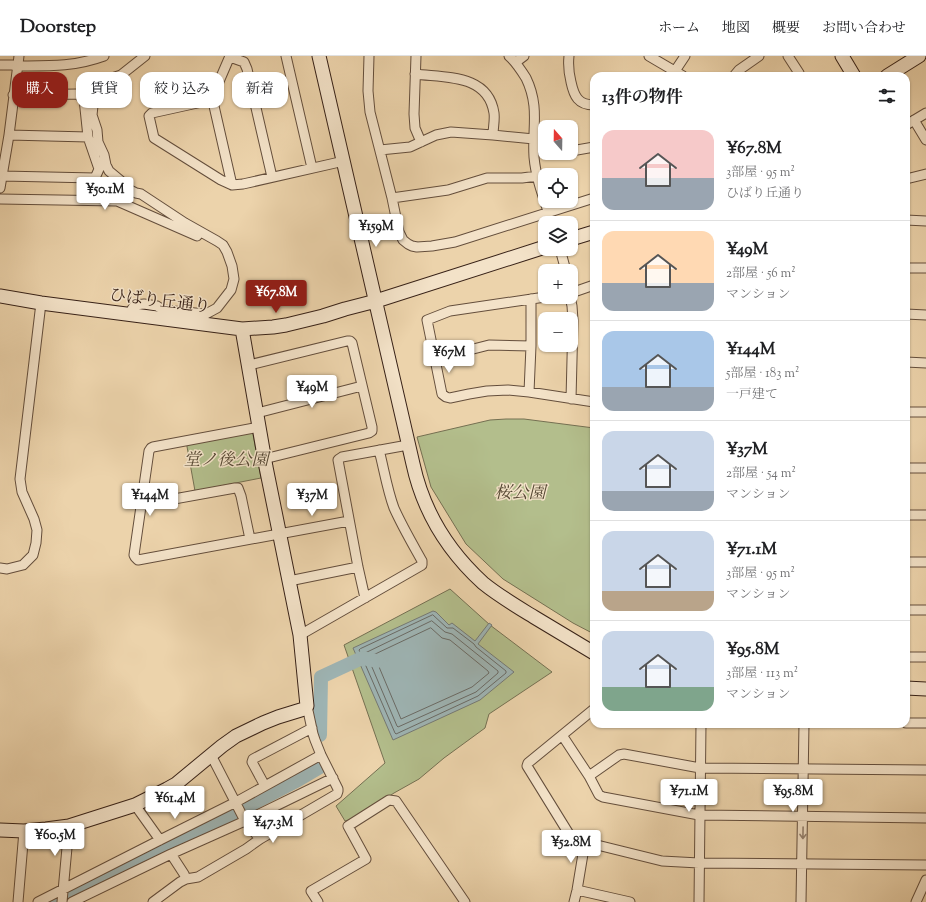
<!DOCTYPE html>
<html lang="ja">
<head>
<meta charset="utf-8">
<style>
	:root { --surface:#fff; --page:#f2f2f2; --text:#202124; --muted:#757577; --line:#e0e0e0; --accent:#8f2418 }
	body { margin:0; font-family:"Sorts Mill Goudy","Noto Serif JP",serif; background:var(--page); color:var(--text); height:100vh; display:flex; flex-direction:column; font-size:15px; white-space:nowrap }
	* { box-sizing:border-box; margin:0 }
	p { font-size:13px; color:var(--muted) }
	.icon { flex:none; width:22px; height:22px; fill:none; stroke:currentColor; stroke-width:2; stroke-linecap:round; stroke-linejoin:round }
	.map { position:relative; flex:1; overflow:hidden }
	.side { position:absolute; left:590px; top:16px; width:320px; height:656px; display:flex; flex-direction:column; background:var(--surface); border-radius:12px; box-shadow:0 1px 3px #0004 }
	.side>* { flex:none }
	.banner { position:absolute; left:12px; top:16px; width:380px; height:36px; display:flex; gap:8px }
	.needle { width:26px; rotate:340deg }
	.buttons { position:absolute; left:538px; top:64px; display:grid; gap:8px }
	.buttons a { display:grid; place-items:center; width:40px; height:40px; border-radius:8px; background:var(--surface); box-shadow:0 1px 3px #0004; font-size:20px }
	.price { position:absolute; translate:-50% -34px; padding:0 9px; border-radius:4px; background:#fff; color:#222; font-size:13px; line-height:26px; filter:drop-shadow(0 1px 2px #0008) }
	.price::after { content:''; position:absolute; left:50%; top:24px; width:12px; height:9px; margin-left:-6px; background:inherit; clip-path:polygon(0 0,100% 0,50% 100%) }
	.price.current { background:var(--accent); color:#fff }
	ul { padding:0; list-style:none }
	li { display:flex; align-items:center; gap:12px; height:100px; padding:0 12px }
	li+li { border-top:1px solid var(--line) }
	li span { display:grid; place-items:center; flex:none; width:112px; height:80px; border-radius:12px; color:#555 }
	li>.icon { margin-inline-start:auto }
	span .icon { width:48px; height:48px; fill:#fffc; stroke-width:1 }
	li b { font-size:17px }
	h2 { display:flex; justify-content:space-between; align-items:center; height:48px; padding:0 12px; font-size:17px }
	.chip { padding:0 14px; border-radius:12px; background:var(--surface); box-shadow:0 1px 3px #0004; font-size:14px; line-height:36px }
	.chip.current { background:var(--accent); color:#fff }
	header { display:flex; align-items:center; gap:24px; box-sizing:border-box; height:56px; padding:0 20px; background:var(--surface); border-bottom:1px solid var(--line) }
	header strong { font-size:19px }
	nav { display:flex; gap:22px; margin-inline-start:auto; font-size:14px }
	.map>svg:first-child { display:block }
	.green { fill:#b3be8c; stroke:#757052 }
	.water { fill:#9eb5b5; stroke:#757a76 }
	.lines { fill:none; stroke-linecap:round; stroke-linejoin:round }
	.shore { stroke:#6a6b66; stroke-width:1 }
	.river { stroke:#9eb5b5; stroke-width:14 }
	.street-casing { stroke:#644e3c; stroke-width:11 }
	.secondary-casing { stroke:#372117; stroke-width:15 }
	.street { stroke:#f3e2c8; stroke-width:9 }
	.secondary { stroke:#f3e2c8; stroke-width:13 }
	.oneway { stroke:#958270 }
	.labels { text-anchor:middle; stroke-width:3; stroke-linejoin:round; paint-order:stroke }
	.street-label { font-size:17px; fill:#372117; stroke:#f3e2c8 }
	.park-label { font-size:17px; font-style:italic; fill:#564834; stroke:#f3e2c8 }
</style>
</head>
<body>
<header>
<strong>Doorstep</strong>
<nav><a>ホーム</a><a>地図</a><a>概要</a><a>お問い合わせ</a></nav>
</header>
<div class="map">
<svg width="926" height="846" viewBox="0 0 926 846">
	<rect width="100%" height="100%" fill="#ecd3ab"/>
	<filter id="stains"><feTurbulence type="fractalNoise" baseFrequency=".005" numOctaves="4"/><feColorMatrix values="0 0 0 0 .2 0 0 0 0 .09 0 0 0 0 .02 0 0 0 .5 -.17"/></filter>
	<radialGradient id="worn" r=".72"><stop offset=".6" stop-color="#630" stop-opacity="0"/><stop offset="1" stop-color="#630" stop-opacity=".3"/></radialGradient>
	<path class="green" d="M506 363H524L594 372V578L573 567 503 523 466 488 431 431 417 381 490 364Z
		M252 373 261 422 195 435 186 385Z
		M450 533 490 569 552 616 489 658 485 672 444 702 419 723 394 737 356 762 345 765 336 750 385 707 344 589Z"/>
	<path class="water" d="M433 555 436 556 449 569 452 567 475 585 489 567 492 569 478 588 514 616 480 644 393 684 353 592Z"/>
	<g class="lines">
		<path class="shore" d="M433 559 447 572H453L474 588 476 591 506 615V617L478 640 396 678 395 677 359 594 360 593Z
			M432 565 445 576 452 578 498 615V617L476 636 398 671 397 670 366 597Z
			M431 572 442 582 450 584 488 615 489 617 472 631 401 663 374 599Z"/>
		<path class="river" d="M320 679 321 621 362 602 377 605
			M55 846 250 749 298 724 320 711"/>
		<defs>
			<path id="street" d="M230 0 211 44 152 57 149 60 154 82 221 124 232 129 243 128 344 105
				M286 0 312 112
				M369 0 368 35 370 56 392 142 399 176 403 184 408 188 412 190 417 191 432 190 455 186 594 142
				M416 0 414 58 415 72 421 86
				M509 0C516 6 521 14 526 22 540 51 532 72 534 101 536 124 545 145 552 167
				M569 0C568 9 569 18 571 26 574 40 578 49 594 49
				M649 0 683 20
				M788 0 799 17 800 20
				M230 1 244 6 247 13 272 121
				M516 6 524 0
				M0 9H12L18 10C49 10 74 11 104 0
				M675 15 685 0
				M415 18C446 22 488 18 494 57 495 64 493 72 493 79
				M734 20 739 14 759 0
				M211 44 214 50 232 129
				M914 64 926 84
				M906 69 926 57
				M9 79 88 81
				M571 93 577 94 594 91
				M380 94 410 91 436 79 451 76 493 79 534 83 545 87
				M2 120 95 122 99 113 88 81 84 43 77 38 13 39
				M906 123 926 118
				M0 132 9 79 19 0
				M392 142 448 134 487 122H522L537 120
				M0 143 117 145 197 180
				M906 164 926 165
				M560 193 566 215
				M906 212H926
				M571 237 594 229
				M545 241 450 255 427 264 442 338 446 341 450 342 469 338 487 335 508 334 529 336 594 346
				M570 241 572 250 573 264 571 343
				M132 253 135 249 144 248 157 250 163 254 206 258 217 252 231 234 234 223 232 210 227 196 223 189 217 185 185 167 141 138 136 137 130 134 125 130 121 125 109 115 106 109 104 99 98 86 97 74 92 59 93 50 98 43 100 34 103 30 112 22 121 19 145 0
				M906 258 926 259
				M434 303 489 289 531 290
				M906 306 926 307
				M249 309 347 285H350L352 287 372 371V375L369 377 264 403
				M529 336 531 290V243
				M906 356H926
				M257 357 362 330
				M259 371 153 391 151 392 149 395 134 499 135 501 138 504 349 465
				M906 412H926
				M141 449 235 432H238L241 440 250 483
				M906 459H926
				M906 506H926
				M0 512 7 513 23 509 33 499 36 487 37 474 34 463 22 436 20 423 41 247
				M289 525 358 511
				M365 542 358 511 338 404 339 403 342 401 408 389
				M906 554H926
				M300 579 422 509V505C412 487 402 470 394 452 387 433 384 413 379 394
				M906 601H926
				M594 653 528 707 527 710 569 778 574 782 585 786 662 805 699 807 926 809
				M906 667H926
				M562 679 589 720 599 739 603 741 699 759 926 762
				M211 699 245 765 260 783
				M589 720 619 699 624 698 700 712 926 714
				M265 730 252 706 253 703 312 672
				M135 749 160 784
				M186 823 198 821 246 793 260 783 337 738 338 735V733L321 699 315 684 313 678 307 650
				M577 834 630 846
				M18 846 24 775
				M38 846 160 784 236 746 321 699
				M62 846 69 770
				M72 846 171 798 245 765 333 722
				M153 846 180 826 186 823 184 818 171 798
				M318 846 311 835 366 803 348 770 389 744 396 745 465 846
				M574 846 577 834 585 786
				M699 846 701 668
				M801 846 804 668
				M916 846 926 824"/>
			<path id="secondary" d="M319 0 413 408C423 454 448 495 483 527 499 540 516 550 534 561 554 573 574 585 594 597
				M842 0 854 20
				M887 20 919 0
				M571 183 594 176
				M0 240 41 247 242 273 273 271 286 269 323 260 345 253 376 245 545 191
				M906 632 926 633
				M0 774 24 775 46 773 69 770 135 749 167 733 176 728 222 690 236 680 263 667 278 661 304 653 307 650 300 579 266 411 242 273"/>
		</defs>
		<use href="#street" class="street-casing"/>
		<use href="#secondary" class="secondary-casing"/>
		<use href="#street" class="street"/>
		<use href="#secondary" class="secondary"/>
	</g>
	<defs><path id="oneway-shaft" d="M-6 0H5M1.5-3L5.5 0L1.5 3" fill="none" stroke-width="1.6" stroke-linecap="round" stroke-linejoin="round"/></defs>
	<use class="oneway" href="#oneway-shaft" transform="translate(803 777) rotate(91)"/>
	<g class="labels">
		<g class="street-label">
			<text transform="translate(160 244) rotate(7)" y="6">ひばり丘通り</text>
		</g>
		<g class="park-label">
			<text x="226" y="409">堂ノ後公園</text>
			<text x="520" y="442">桜公園</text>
		</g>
	</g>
	<rect width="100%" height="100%" filter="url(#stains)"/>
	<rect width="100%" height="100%" fill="url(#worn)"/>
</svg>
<div class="buttons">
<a><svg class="needle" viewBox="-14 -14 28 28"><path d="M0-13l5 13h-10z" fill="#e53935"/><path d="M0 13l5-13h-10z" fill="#757577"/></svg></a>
<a><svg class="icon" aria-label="locate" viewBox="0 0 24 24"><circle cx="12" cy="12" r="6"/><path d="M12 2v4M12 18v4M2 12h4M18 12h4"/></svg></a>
<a><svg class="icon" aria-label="layers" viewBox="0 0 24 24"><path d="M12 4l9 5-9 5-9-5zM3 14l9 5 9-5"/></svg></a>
<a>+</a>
<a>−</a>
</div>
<b class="price" style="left:105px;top:155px">¥50.1M</b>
<b class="price" style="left:376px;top:192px">¥159M</b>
<b class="price current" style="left:276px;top:258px">¥67.8M</b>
<b class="price" style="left:449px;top:318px">¥67M</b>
<b class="price" style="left:312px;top:353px">¥49M</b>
<b class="price" style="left:150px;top:461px">¥144M</b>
<b class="price" style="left:312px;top:461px">¥37M</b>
<b class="price" style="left:689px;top:757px">¥71.1M</b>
<b class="price" style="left:793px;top:757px">¥95.8M</b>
<b class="price" style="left:175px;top:764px">¥61.4M</b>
<b class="price" style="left:273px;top:788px">¥47.3M</b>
<b class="price" style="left:55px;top:801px">¥60.5M</b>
<b class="price" style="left:571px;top:808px">¥52.8M</b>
<div class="banner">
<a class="chip current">購入</a>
<a class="chip">賃貸</a>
<a class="chip">絞り込み</a>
<a class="chip">新着</a>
</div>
<section class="side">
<h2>13件の物件<svg class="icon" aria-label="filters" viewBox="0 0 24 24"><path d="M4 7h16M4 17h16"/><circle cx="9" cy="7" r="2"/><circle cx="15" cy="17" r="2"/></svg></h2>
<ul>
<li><span style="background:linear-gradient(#f6c9c9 60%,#9aa5b1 0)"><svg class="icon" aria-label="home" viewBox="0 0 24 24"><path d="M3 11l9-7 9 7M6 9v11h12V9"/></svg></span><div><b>¥67.8M</b><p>3部屋 · 95 m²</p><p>ひばり丘通り</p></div></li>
<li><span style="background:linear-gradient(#ffd9b3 65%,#9aa5b1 0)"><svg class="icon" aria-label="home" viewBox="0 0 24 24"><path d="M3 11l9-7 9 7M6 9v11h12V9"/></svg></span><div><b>¥49M</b><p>2部屋 · 56 m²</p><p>マンション</p></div></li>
<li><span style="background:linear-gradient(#a9c7e8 70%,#9aa5b1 0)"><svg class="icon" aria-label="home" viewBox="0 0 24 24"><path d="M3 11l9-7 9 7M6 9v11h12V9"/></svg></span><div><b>¥144M</b><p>5部屋 · 183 m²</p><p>一戸建て</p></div></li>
<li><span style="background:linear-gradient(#c9d6e8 75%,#9aa5b1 0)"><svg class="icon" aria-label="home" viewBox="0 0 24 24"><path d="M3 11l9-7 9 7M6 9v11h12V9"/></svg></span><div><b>¥37M</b><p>2部屋 · 54 m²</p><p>マンション</p></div></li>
<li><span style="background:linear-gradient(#c9d6e8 75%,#b9a48a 0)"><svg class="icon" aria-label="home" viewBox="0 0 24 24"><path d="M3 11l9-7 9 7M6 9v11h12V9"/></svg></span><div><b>¥71.1M</b><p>3部屋 · 95 m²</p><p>マンション</p></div></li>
<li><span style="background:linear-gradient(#c9d6e8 70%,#7fa58c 0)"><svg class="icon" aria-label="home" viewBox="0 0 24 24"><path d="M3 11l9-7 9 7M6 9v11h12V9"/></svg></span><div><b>¥95.8M</b><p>3部屋 · 113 m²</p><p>マンション</p></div></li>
</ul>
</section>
</div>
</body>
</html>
